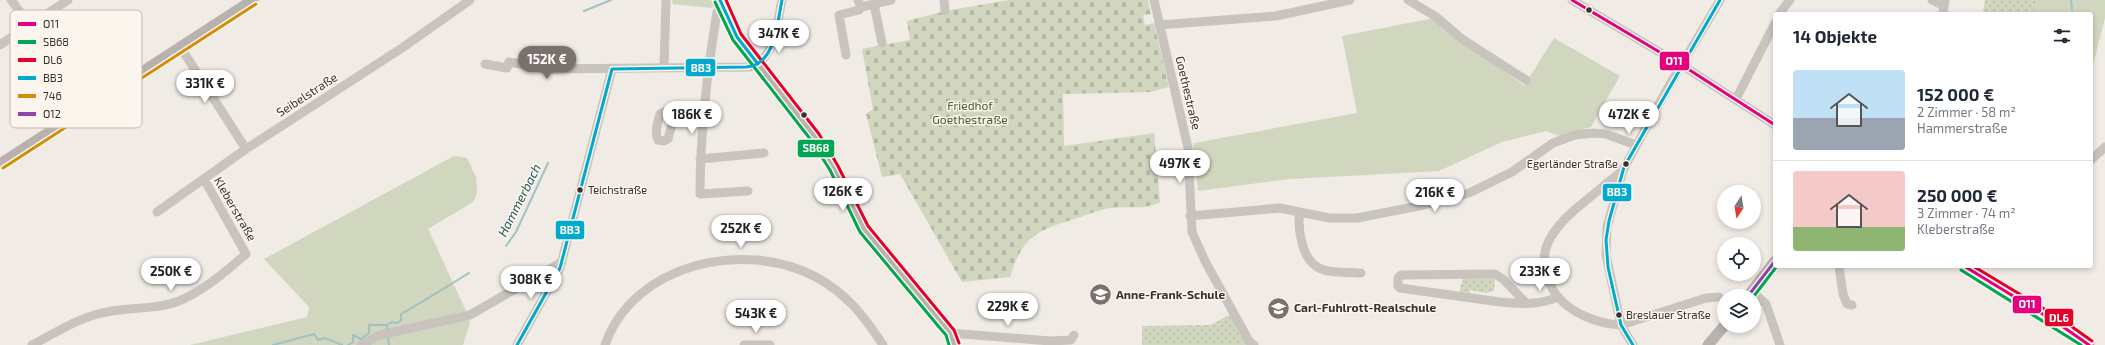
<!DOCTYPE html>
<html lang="de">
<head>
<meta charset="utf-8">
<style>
	:root { --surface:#fff; --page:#f6f6f7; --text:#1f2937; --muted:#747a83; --line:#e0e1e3; --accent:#7a716c }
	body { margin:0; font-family:"Exo 2",sans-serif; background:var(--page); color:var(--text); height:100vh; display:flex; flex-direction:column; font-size:15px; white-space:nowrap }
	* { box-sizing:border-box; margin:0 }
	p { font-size:13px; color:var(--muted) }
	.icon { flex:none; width:22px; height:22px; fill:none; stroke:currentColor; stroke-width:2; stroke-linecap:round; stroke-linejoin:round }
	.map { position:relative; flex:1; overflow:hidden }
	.drawer { position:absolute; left:1773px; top:12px; width:320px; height:256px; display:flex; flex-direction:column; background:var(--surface); border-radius:4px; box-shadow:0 2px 6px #0003 }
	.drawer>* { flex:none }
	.needle { width:26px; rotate:192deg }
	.controls { position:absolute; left:1717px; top:185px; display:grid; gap:8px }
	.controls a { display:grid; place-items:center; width:44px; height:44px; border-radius:50%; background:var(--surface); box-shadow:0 2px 6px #0003; font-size:20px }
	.price { position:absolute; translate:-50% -34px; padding:0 9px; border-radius:14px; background:#fff; color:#222; font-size:13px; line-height:26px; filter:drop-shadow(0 1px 2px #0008) }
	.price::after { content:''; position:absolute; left:50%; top:24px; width:12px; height:9px; margin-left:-6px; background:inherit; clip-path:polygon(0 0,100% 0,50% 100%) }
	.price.current { background:var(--accent); color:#fff }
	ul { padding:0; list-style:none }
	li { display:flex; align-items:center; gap:12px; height:100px; padding:0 20px }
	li+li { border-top:1px solid var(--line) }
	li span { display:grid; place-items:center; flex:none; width:112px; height:80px; border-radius:4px; color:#555 }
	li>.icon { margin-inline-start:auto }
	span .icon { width:48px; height:48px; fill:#fffc; stroke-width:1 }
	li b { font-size:17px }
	h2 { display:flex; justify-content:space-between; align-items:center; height:48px; padding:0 20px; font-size:17px }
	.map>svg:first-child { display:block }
	.green { fill:#d1d6bf }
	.cemetery { fill:url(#cemetery-stones) }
	.park { fill:url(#park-dots) }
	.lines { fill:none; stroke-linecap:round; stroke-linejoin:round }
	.stream { stroke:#a1c2c1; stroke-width:2 }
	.minor { stroke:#c9c3be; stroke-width:9 }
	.major { stroke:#b8b1ad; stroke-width:11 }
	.bus-1-casing { stroke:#fbf5ee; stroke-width:6 }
	.bus-2-casing { stroke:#fbf5ee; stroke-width:6 }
	.bus-3-casing { stroke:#fbf5ee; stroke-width:6 }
	.bus-4-casing { stroke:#fbf5ee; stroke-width:6 }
	.bus-5-casing { stroke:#fbf5ee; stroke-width:6 }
	.bus-6-casing { stroke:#fbf5ee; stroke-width:6 }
	.bus-1 { stroke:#e5007d; stroke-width:3 }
	.bus-2 { stroke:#00a651; stroke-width:3 }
	.bus-3 { stroke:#e4002b; stroke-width:3 }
	.bus-4 { stroke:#00a9ce; stroke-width:3 }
	.bus-5 { stroke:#d18e09; stroke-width:3 }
	.bus-6 { stroke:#8e44ad; stroke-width:3 }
	.bus-dot { fill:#3b302b; stroke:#fbf5ee; stroke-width:1.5 }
	.labels { text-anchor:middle; stroke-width:3; stroke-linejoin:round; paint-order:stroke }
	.bus-label { font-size:11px; fill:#3b302b; stroke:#fbf5ee; text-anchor:start }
	.street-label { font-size:12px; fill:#3b302b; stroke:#fbf5ee }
	.park-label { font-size:12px; fill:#4a5a2e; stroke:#fbf5ee }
	.poi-label { font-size:12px; font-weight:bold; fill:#3b302b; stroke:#fbf5ee; text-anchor:start }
	.water-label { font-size:13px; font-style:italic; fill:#1f5a5e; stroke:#fbf5ee }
	.key { fill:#fbf5ee; stroke:#c1bab4; stroke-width:1 }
	.key-label { font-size:11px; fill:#3b302b }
	.line-badge { stroke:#fbf5ee; stroke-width:1.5 }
	.badge-label { font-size:11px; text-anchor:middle; font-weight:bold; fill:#fff }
</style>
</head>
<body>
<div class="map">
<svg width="2105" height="345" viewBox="0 0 2105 345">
	<defs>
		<pattern id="cemetery-stones" width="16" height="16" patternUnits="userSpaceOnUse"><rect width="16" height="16" fill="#d1d6bf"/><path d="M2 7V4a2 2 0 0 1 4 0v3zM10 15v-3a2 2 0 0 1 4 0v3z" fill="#b4b8a4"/></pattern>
		<pattern id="park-dots" width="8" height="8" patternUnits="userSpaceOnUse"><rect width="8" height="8" fill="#d1d6bf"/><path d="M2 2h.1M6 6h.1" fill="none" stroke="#b4b8a4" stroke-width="1.8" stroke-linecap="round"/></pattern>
	</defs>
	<rect width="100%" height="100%" fill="#f0ebe5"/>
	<path class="green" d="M672 0H711L714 6 711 8 673 4Z
		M2038 0H2105V18L2093 65 2091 64V14H2033Z
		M1434 18 1524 86 1554 38 1620 76 1591 127 1559 136 1546 131 1502 142 1439 171 1290 179 1198 191 1193 146 1194 143 1357 113 1342 36Z
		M454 156 467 158 476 177 477 193 473 202 428 229 467 313 470 323 463 345H190L307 317 309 307 264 259Z"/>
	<path class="cemetery" d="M1009 0H1148L1151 14 1143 15 1145 25 1154 23 1169 87 1150 92 1063 94 1064 146 1154 133 1160 202C1146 210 1128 206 1112 208 1100 209 1088 215 1077 218 1037 231 1023 235 1010 277L962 282 900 174 882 177 866 114 873 109 862 49 910 40 907 21 945 11Z"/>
	<path class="park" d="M1985 0H2038L2033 14H1989L1983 12Z
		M1463 278 1495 279 1494 291 1486 293 1470 290V293L1466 292V295L1459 293Z
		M1232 313 1251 345H1142V326L1211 325Z"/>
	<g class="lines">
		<path class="stream" d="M2071 0 2072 10
			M584 11 611 0
			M506 246 516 232 548 163
			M387 329V325L392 322 396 323 401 321V314C424 301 446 287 469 273
			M388 338 389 345
			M273 345 314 334 318 340 325 338 342 345
			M348 345 353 342V335L361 339 369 333V325H387"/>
		<path class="minor" d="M11 0 30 25
			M858 0 861 7 891 0
			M944 0 945 11
			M1154 0 1188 148 1192 232 1205 261 1249 341 1254 345
			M1408 0 1435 16 1462 39 1526 80
			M1572 0 1688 69 1775 125
			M1932 0 1944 6
			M874 4 882 43
			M53 10 101 83
			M717 12C707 72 700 133 700 194L748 191
			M1779 14 1790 0
			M1943 14 1945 0
			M1159 25 1276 16 1350 0
			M0 45 68 0
			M181 48 246 149
			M846 55 839 15 859 10 861 7
			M485 64 507 68 509 62 546 69 750 67C776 59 777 22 782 0
			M664 68 666 0
			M1736 99 1775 23
			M676 109 668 139 664 141 658 140C654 132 658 122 660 114 673 106 690 110 704 111
			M700 159 764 153
			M2091 160 2105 147
			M1623 170 1607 227 1606 255 1621 325 1633 345
			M157 212 246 149 402 48 470 0
			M1300 212C1298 223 1299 232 1302 243 1311 277 1332 271 1361 273
			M1190 216 1280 208 1329 218H1357L1424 205 1469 193 1512 172 1553 143 1575 135 1593 133 1606 134 1636 145
			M1839 266 1843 294 1847 304 1852 305
			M1752 291 1766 304 1780 345
			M1719 297 1706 298 1621 325C1598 324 1569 313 1555 293 1521 243 1573 212 1606 184 1612 179 1620 174 1624 168 1636 147 1647 125 1659 104 1678 69 1700 35 1720 0
			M1526 303 1503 279 1495 274 1401 275 1398 278V286L1400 288 1500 302C1520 304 1540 305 1558 297
			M950 333 1050 341 1071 340 1074 335
			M32 345C53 334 75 320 98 314 124 306 153 311 179 301 205 290 225 272 246 254L204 179
			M361 345 380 335 470 315 562 262
			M517 345 560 268 612 69
			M605 345C634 263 744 239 816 277 847 294 864 316 883 345
			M744 345H770"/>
		<path class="major" d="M720 0 737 37 815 137 834 168 864 229 943 324 950 333 954 345
			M0 164 253 0
			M1964 266C2004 295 2050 314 2089 345
			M1748 296 1775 261
			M1708 345 1724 326"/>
		<defs>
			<path id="bus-1" d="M1572 0 1688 69 1775 125
				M1964 266 2059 324 2089 345"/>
			<path id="bus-2" d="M715 2 733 40 811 140 830 170 860 232 939 327 946 335 949 345
				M1961 270 2081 345
				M1754 296 1777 266"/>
			<path id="bus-3" d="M726 0 741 34 819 134 838 166 868 226 954 330 959 343
				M1973 266 2061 319 2092 341"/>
			<path id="bus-4" d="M720 0 737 37 758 64
				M517 345 560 268 612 69 746 67C776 65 777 23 782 0
				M1633 345 1621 325 1608 267 1606 240 1609 221 1624 167 1720 0"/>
			<path id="bus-5" d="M3 168 256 4"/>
			<path id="bus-6" d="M1748 296 1775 261"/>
		</defs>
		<use href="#bus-1" class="bus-1-casing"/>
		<use href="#bus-2" class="bus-2-casing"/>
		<use href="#bus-3" class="bus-3-casing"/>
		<use href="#bus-4" class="bus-4-casing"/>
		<use href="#bus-5" class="bus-5-casing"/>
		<use href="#bus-6" class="bus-6-casing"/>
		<use href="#bus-1" class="bus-1"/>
		<use href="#bus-2" class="bus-2"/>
		<use href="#bus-3" class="bus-3"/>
		<use href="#bus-4" class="bus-4"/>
		<use href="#bus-5" class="bus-5"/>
		<use href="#bus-6" class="bus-6"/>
	</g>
	<defs>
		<symbol id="school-disc" viewBox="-11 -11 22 22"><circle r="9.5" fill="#7a716c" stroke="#fbf5ee"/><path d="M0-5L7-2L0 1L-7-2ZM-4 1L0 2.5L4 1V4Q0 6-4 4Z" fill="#fff"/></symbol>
	</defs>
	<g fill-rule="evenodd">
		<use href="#school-disc" x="1088" y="282" width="25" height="25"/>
		<use href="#school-disc" x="1266" y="296" width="25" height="25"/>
	</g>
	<g class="bus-dot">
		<circle cx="1589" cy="10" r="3.5"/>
		<circle cx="804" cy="115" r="3.5"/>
		<circle cx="1626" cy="164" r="3.5"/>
		<circle cx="580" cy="190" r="3.5"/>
		<circle cx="1619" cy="315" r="3.5"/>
	</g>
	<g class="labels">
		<g class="bus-label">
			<text x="1618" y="168" text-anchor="end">Egerländer Straße</text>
			<text x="588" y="194">Teichstraße</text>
			<text x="1626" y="319">Breslauer Straße</text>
		</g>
		<g class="street-label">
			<text transform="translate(1188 93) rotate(77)" y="4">Goethestraße</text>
			<text transform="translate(307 95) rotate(-33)" y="4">Seibelstraße</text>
			<text transform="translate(235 209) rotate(60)" y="4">Kleberstraße</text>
		</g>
		<g class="park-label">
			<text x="970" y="110">Friedhof<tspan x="970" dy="14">Goethestraße</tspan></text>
		</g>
		<g class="poi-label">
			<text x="1116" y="299">Anne-Frank-Schule</text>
			<text x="1294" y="312">Carl-Fuhlrott-Realschule</text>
		</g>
		<g class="water-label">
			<text transform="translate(519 200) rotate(-63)" y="5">Hammerbach</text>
		</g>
	</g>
	<rect x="10" y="10" width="132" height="118" rx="6" class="key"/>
	<rect x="18" y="22" width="18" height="4" fill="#e5007d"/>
	<rect x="18" y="40" width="18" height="4" fill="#00a651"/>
	<rect x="18" y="58" width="18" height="4" fill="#e4002b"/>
	<rect x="18" y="76" width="18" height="4" fill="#00a9ce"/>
	<rect x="18" y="94" width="18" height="4" fill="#d18e09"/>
	<rect x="18" y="112" width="18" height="4" fill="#8e44ad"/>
	<g class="key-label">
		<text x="43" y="28">O11</text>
		<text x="43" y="46">SB68</text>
		<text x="43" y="64">DL6</text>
		<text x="43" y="82">BB3</text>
		<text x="43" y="100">746</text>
		<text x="43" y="118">O12</text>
	</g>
	<g class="line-badge">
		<rect x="1659" y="51" width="31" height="20" rx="4" fill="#e5007d"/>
		<rect x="685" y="58" width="31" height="19" rx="4" fill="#00a9ce"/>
		<rect x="797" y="139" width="38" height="19" rx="4" fill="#00a651"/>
		<rect x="1602" y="183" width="30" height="19" rx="4" fill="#00a9ce"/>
		<rect x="555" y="220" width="30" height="20" rx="4" fill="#00a9ce"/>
		<rect x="2012" y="295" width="30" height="19" rx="4" fill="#e5007d"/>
		<rect x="2044" y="308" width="30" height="19" rx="4" fill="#e4002b"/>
	</g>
	<g class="badge-label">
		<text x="1674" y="65">O11</text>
		<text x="701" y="72">BB3</text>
		<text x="816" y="152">SB68</text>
		<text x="1617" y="196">BB3</text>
		<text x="570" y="234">BB3</text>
		<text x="2027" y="308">O11</text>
		<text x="2059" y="322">DL6</text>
	</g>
</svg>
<div class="controls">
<a><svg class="needle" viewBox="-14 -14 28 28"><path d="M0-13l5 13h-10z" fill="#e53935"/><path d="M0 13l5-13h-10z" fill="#747a83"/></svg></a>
<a><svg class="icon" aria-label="locate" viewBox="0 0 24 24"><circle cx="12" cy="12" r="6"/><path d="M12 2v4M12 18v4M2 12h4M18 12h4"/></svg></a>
<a><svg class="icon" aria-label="layers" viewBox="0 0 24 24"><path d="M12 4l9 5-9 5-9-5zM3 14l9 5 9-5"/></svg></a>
</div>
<b class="price" style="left:779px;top:54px">347K €</b>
<b class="price current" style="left:547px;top:80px">152K €</b>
<b class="price" style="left:205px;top:104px">331K €</b>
<b class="price" style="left:692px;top:135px">186K €</b>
<b class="price" style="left:1629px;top:135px">472K €</b>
<b class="price" style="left:1180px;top:184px">497K €</b>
<b class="price" style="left:843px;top:212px">126K €</b>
<b class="price" style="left:1435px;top:213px">216K €</b>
<b class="price" style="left:741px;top:249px">252K €</b>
<b class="price" style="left:171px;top:292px">250K €</b>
<b class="price" style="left:1540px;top:292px">233K €</b>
<b class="price" style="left:531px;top:300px">308K €</b>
<b class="price" style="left:1008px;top:327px">229K €</b>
<b class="price" style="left:756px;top:334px">543K €</b>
<section class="drawer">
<h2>14 Objekte<svg class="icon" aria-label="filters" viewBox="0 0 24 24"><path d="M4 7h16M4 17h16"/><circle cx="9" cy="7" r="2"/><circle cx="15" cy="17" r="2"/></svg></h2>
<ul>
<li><span style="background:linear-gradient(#bfe0f5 60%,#9aa5b1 0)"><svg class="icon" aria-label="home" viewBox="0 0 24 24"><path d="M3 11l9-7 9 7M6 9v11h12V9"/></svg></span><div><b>152 000 €</b><p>2 Zimmer · 58 m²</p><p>Hammerstraße</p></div></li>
<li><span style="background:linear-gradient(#f6c9c9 70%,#8fb573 0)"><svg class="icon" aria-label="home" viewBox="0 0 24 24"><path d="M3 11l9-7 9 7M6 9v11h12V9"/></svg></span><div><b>250 000 €</b><p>3 Zimmer · 74 m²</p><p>Kleberstraße</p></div></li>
</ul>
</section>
</div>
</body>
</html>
